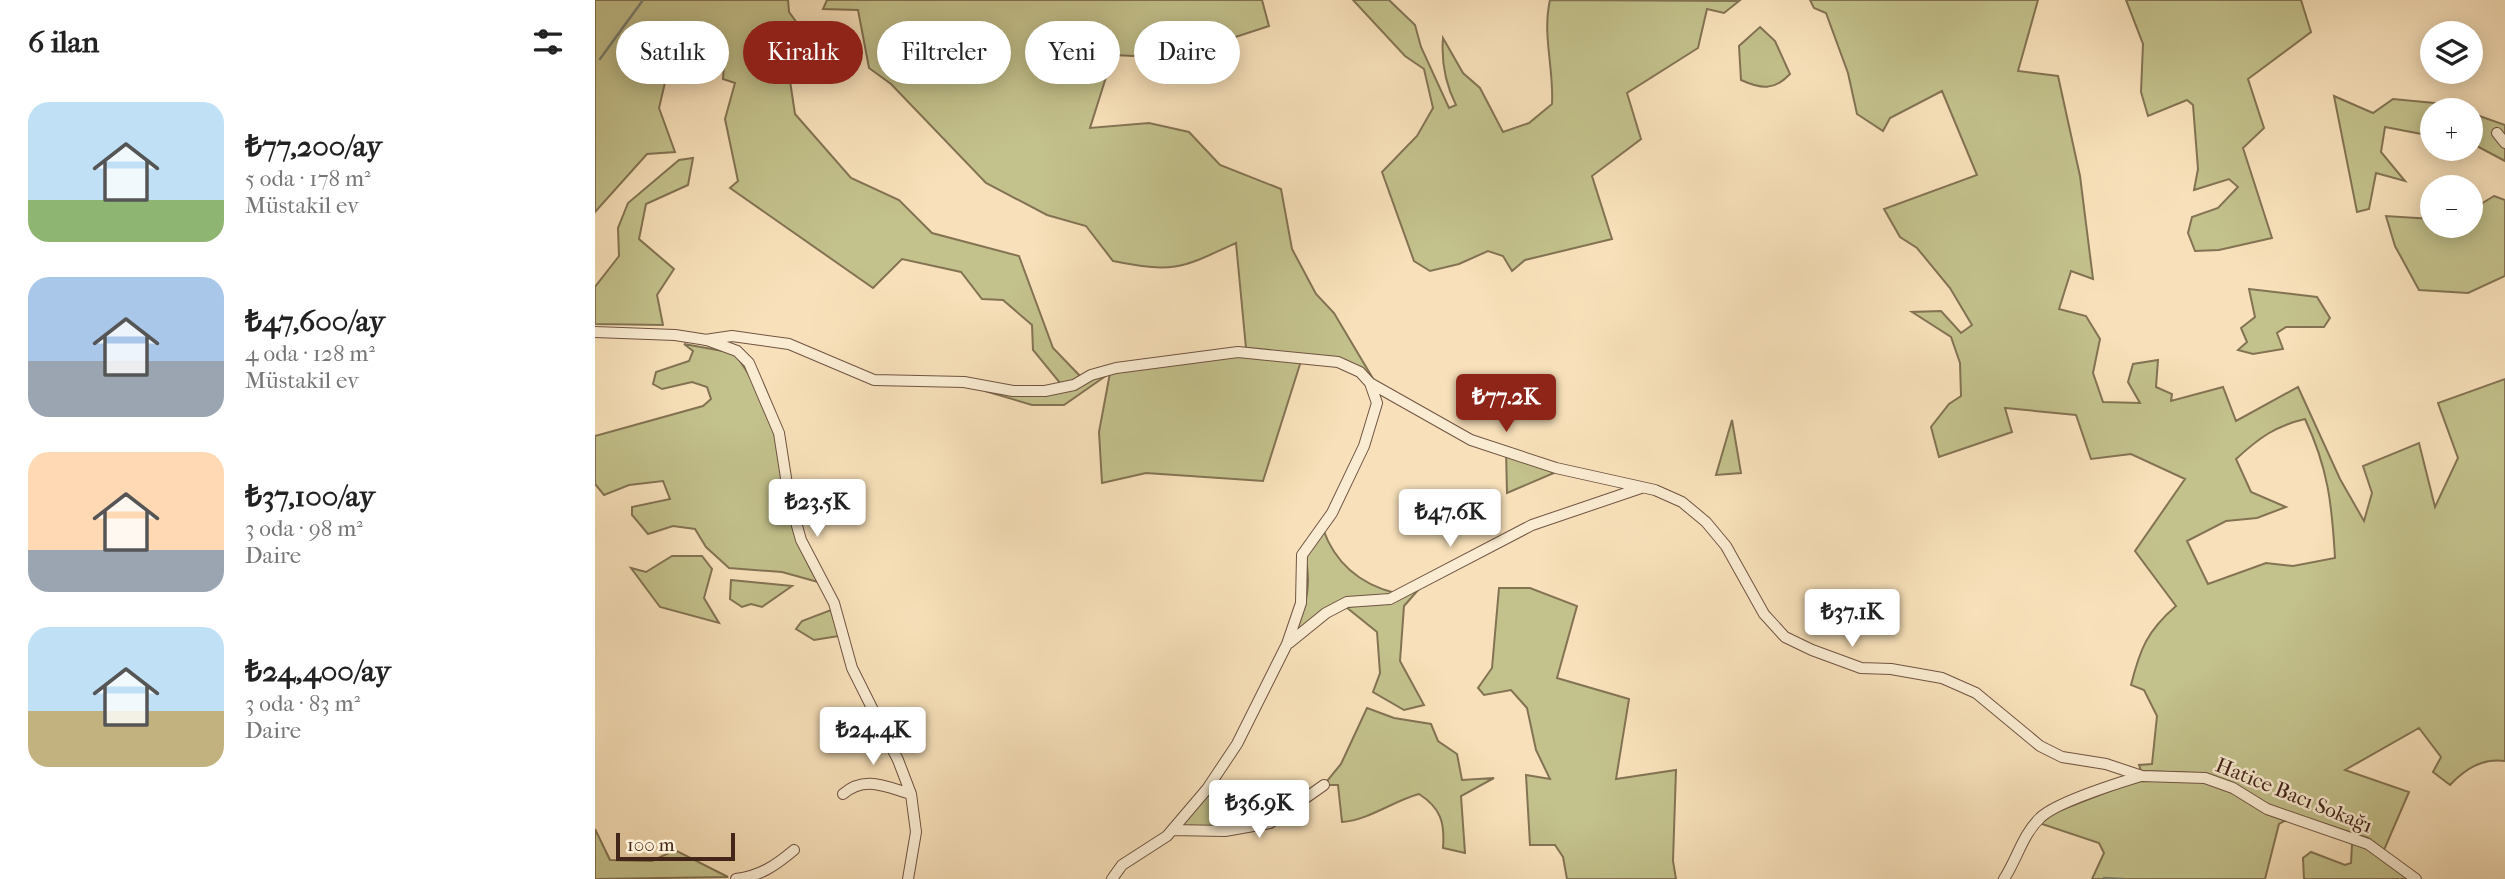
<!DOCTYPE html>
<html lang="tr">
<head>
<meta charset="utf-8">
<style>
	:root { --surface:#fff; --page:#f6f6f6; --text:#222; --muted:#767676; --accent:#8f2418 }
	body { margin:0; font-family:"IM FELL French Canon",serif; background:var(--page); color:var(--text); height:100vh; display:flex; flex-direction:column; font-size:26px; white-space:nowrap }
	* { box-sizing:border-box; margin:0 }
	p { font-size:23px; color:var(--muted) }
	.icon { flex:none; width:38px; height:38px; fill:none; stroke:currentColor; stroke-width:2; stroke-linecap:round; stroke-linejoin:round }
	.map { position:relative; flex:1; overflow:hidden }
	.details { display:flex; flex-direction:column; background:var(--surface); width:595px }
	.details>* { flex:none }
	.top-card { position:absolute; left:21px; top:21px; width:665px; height:63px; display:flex; gap:14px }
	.buttons { position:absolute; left:1825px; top:21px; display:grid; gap:14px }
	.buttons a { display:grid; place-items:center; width:63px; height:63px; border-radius:50%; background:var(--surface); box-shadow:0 4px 18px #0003; font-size:35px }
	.scale { position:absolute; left:21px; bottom:18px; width:119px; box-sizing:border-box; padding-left:7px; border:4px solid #43251a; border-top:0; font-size:19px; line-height:24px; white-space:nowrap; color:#43251a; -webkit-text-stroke:5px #faecd2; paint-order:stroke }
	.price { position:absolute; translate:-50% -60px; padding:0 16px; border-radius:7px; background:#fff; color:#222; font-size:23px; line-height:46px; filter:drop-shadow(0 2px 4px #0008) }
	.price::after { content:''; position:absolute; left:50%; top:42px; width:21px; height:16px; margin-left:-10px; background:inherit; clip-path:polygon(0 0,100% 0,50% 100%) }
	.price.on { background:var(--accent); color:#fff }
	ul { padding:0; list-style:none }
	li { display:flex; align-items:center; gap:21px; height:175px; padding:0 28px }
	li span { display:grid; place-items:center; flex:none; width:196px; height:140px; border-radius:21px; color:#555 }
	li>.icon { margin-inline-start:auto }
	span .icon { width:84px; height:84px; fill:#fffc; stroke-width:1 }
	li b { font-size:30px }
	h2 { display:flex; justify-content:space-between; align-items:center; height:84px; padding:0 28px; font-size:30px }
	.tag { padding:0 24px; border-radius:32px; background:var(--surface); box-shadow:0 4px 18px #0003; font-size:24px; line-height:63px }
	.tag.on { background:var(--accent); color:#fff }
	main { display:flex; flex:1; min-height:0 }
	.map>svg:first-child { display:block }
	.green { fill:#c3c18c; stroke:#837353; stroke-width:2; fill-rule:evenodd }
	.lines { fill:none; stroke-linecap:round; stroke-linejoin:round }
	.stream { stroke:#7a8172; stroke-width:2.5 }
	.minor-casing { stroke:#705442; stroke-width:12 }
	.minor { stroke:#faecd2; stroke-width:10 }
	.labels { text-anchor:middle; stroke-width:5; stroke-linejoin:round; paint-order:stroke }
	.street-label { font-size:21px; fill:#43251a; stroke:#faecd2 }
</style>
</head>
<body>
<main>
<section class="details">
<h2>6 ilan<svg class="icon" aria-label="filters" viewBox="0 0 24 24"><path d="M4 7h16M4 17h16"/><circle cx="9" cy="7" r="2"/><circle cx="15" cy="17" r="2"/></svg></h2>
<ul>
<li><span style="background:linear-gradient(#bfe0f5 70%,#8fb573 0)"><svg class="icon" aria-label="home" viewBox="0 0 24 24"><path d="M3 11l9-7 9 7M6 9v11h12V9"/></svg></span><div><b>₺77,200/ay</b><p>5 oda · 178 m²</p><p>Müstakil ev</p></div></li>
<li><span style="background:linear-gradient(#a9c7e8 60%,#9aa5b1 0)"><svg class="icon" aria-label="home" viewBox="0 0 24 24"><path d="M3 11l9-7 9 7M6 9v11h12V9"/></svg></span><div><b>₺47,600/ay</b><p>4 oda · 128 m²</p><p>Müstakil ev</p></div></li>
<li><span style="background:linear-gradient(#ffd9b3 70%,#9aa5b1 0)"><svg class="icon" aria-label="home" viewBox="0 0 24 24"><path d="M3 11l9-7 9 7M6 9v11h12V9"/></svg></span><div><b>₺37,100/ay</b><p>3 oda · 98 m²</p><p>Daire</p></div></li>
<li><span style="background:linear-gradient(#bfe0f5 60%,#c2b280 0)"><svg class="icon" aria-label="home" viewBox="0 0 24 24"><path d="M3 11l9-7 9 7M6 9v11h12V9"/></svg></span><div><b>₺24,400/ay</b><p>3 oda · 83 m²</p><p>Daire</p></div></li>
</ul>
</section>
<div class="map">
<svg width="1910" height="879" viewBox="0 0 1910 879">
	<rect width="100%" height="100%" fill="#f8e1ba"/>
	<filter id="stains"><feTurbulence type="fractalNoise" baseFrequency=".00286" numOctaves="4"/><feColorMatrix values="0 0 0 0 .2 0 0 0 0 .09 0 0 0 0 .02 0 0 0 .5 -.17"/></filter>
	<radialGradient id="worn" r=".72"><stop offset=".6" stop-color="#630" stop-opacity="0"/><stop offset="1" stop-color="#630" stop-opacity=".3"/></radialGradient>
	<path class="green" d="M0 0H193L194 12 213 38 192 61 200 114 256 178 304 200 337 233 424 256 458 348 485 376 477 382 465 383 438 350 437 325 408 300 387 299 366 272 307 259 278 288 135 188 143 181 130 119 140 83 128 79 129 63 72 74 64 108 80 152 52 154 0 212Z
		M232 0H667L674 26 619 44 569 43 539 56 518 55 495 128 554 123 594 132 625 165 686 189 697 249 721 294 739 313 777 377 743 359 651 348 641 243C585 269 579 273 518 261L491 226 452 215 391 183 296 84 274 68 263 10 228 9Z
		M758 0H794L820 25 826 47 854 108 861 105C850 83 846 63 848 38L868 73 885 88 908 132 934 123 957 104C959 68 947 35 955 0L1144 1 1129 13 1112 9 1103 48 1032 93 1046 139 997 176 1017 239 930 260 917 271 908 256 893 251 864 264 835 271 819 261 787 172 822 136 838 108 829 69 810 56Z
		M1215 0H1443L1423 71 1463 76 1485 176 1498 279 1476 271 1464 309 1491 316 1505 339 1498 373 1508 402 1545 403 1533 382 1538 364 1563 360 1561 387 1577 394 1576 401 1628 387 1641 421 1703 387 1745 479 1769 521 1777 493 1768 466 1824 443 1840 507 1863 458 1843 403 1910 379V761C1887 758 1870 769 1855 785L1838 772 1846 757 1824 728 1750 770 1814 792 1789 850 1773 838 1674 806 1641 785 1602 773 1546 771 1544 765 1557 764 1562 716 1549 690 1536 685C1545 649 1552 631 1581 606L1540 551 1590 479 1536 454 1496 459 1481 415 1410 408 1417 432 1344 457 1336 427 1354 404 1366 396 1365 363 1356 337 1317 312 1346 311 1366 333 1377 325 1355 288 1322 248 1305 237 1289 209 1382 175 1347 91 1295 118 1288 131 1262 114 1253 73 1231 13 1219 8ZM1710 419C1733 468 1737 504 1740 558L1698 566 1671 563 1613 584 1592 541 1631 521 1662 518 1691 507 1656 492 1641 459C1664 438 1680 426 1710 419Z
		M1531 0H1706L1716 32 1653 79 1669 128 1648 148 1677 238 1624 250 1600 251 1593 233 1597 217 1623 208 1643 187 1634 179 1599 190 1603 169 1598 105 1592 100 1553 116 1546 92 1548 44Z
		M1165 27 1180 41 1195 74C1179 91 1166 89 1146 80L1144 46Z
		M1739 96 1778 113 1798 99 1850 104 1868 110H1838L1837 136 1790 127 1786 152 1810 181 1781 173 1774 209 1762 212Z
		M1876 113 1910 125V161L1876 143Z
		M98 158 93 185 51 204 44 239 79 269 62 295 68 325 0 324V287L24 256 23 228 33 203 84 160Z
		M1899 196 1910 200V276L1873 293 1824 290 1800 246 1791 216 1837 219 1838 226H1876V210Z
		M1654 289 1722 297 1735 318 1729 327H1691L1682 333 1688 349 1658 354 1643 350 1652 342 1646 328 1660 317Z
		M89 344 139 353C157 375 172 409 180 436 196 486 193 536 223 582L187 572 134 568 111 547 100 529 78 526 53 534 37 515V507L75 499 68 481 34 485 9 495 0 484V436L108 406 116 399 112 387 97 382 67 389 58 384 61 372 94 361 98 351Z
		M644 356 706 361 668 481 551 473 507 483 504 432 515 373 469 405H437L390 391 422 396 516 372Z
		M1137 420 1146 473 1121 475Z
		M911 450 968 469 912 493Z
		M728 529C740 563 765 584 800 593L729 611 701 631C711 605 717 584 710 556Z
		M77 556H107L117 569 109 598 124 623 65 607 36 568 51 572Z
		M136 580 197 586 167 607 156 604 147 607 135 599Z
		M904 588H935L982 606 962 678 1034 699 1021 779 1081 770 1078 861 1081 879H972L968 857 960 845H935L931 775 955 779 941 750 932 708 916 690 889 695 883 688 897 668Z
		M824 589 809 606 805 661 829 705 809 710 778 692 785 673 782 632 751 607 796 602Z
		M236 610 244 636 219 640 201 629 207 621Z
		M772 708 799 718 836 724 843 741 862 754 867 780 899 778 866 796 870 853 848 848C850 823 846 808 824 794 798 801 774 820 747 822L743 785H732V781L746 764Z
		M1548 778 1610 781 1637 791 1693 819 1684 824 1670 879H1497L1509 853 1504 843 1444 823 1448 817Z
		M620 784 658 790 653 805 682 813C655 830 616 827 584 826Z
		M0 829 15 860 57 861 80 850 133 877 0 879Z
		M1757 844H1773L1816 879H1709L1708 858 1716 852 1750 865 1756 863Z"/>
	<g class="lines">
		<path class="stream" d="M5 59 48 0
			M1509 878 1528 879"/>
		<defs>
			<path id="minor" d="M1902 133 1910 143
				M0 332 80 335 112 340 142 351 154 363 184 433 194 497 206 540 239 603 257 668 303 760 316 794 321 832 313 879
				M110 340 137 336 194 344 279 380 369 382 418 391H450L479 385 496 375 521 368 643 352 743 362 765 372 775 383 782 403 769 446 737 513 707 555 706 603 692 644 642 744 612 789 572 836 527 865 517 879
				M775 383 876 440 961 468 1060 490 1087 502 1111 522 1131 546 1169 614 1190 637 1217 650 1266 668 1296 669 1347 678 1381 693 1445 746 1467 757 1511 764 1547 776 1610 778 1638 788 1672 809 1773 844 1821 879
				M694 643 731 613 752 602 795 599 937 525 1046 488
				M248 794C270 775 291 787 316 794
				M577 830 630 831 675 823 729 785
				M141 879C165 876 180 866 199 850
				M1409 879C1422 859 1428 834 1445 818 1461 802 1523 783 1546 776"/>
		</defs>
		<use href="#minor" class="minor-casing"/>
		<use href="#minor" class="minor"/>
	</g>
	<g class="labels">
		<g class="street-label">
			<text transform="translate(1699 795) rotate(22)" y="7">Hatice Bacı Sokağı</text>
		</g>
	</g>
	<rect width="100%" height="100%" filter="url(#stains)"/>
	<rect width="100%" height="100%" fill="url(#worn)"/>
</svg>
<div class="buttons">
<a><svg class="icon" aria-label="layers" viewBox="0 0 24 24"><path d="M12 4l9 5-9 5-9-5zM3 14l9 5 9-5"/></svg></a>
<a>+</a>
<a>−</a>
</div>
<div class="scale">100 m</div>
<b class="price on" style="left:911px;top:434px">₺77.2K</b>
<b class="price" style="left:222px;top:539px">₺23.5K</b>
<b class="price" style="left:855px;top:549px">₺47.6K</b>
<b class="price" style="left:1257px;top:649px">₺37.1K</b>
<b class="price" style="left:278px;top:767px">₺24.4K</b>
<b class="price" style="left:664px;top:840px">₺36.9K</b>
<div class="top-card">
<a class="tag">Satılık</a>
<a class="tag on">Kiralık</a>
<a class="tag">Filtreler</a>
<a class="tag">Yeni</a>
<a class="tag">Daire</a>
</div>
</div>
</main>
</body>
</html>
